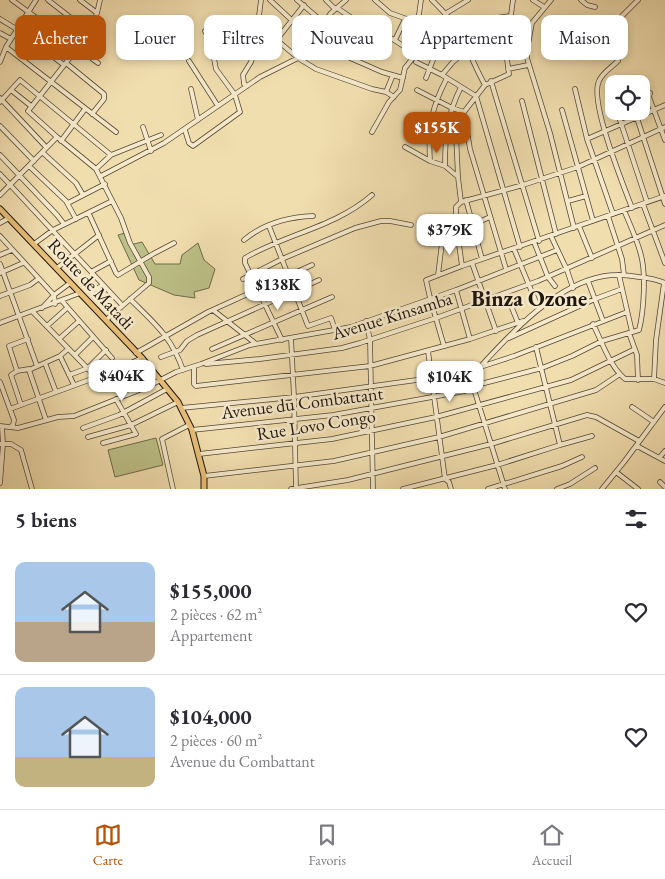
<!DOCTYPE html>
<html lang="fr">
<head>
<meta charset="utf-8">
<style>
	:root { --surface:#fff; --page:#f2f2f3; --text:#2b2b33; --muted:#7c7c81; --line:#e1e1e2; --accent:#b45309 }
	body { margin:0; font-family:"EB Garamond",serif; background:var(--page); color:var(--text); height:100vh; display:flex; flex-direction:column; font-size:19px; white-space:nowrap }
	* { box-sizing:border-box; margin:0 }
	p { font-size:16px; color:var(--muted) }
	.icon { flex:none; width:28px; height:28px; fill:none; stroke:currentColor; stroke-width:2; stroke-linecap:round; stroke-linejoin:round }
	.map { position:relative; height:489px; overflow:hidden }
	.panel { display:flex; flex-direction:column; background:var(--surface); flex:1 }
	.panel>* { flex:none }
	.hud { position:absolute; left:15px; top:15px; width:635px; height:45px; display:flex; gap:10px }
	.tools { position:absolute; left:605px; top:75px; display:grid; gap:10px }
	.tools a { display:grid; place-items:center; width:45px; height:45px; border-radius:10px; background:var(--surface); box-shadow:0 2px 8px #0003; font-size:25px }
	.price { position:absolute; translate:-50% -42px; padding:0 11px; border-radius:10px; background:#fff; color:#222; font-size:16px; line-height:32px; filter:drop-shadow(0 1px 2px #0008) }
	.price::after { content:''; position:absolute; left:50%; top:30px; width:15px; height:11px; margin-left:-8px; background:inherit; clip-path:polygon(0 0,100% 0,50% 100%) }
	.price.selected { background:var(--accent); color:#fff }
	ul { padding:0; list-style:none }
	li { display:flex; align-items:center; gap:15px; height:125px; padding:0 15px }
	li+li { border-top:1px solid var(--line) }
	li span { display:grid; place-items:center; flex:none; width:140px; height:100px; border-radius:10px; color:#555 }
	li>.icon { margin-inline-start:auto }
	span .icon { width:60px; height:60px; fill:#fffc; stroke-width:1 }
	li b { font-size:21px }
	h2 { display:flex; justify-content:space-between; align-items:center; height:60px; padding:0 15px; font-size:21px }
	.pill { padding:0 18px; border-radius:10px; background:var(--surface); box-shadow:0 2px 8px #0003; font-size:18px; line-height:45px }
	.pill.selected { background:var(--accent); color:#fff }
	.tabs { display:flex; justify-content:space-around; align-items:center; height:70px; border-top:1px solid var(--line); background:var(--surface); font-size:14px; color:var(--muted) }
	.tabs a { display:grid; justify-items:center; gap:2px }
	.tabs .selected { color:var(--accent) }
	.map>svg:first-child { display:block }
	.green { fill:#bdc088; stroke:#6e6a4a }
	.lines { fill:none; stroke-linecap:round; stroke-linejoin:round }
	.minor-casing { stroke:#534736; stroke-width:5.5 }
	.major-casing { stroke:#1e150d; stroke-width:7 }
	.minor { stroke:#f6eacb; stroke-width:4 }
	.major { stroke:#e8bf78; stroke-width:5 }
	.labels { text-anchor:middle; stroke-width:5; stroke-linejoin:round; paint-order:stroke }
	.street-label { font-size:18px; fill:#1e150d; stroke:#f6eacb }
	.district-label { font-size:22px; font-weight:bold; fill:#1e150d; stroke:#f6eacb }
</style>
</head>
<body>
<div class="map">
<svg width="665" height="489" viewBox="0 0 665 489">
	<rect width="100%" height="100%" fill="#f1deaf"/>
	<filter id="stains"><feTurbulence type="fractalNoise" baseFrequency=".004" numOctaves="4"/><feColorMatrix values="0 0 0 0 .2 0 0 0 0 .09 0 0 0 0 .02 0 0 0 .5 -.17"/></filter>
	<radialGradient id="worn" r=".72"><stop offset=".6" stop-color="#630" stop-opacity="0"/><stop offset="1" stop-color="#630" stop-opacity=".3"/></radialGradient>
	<path class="green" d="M125 233 130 245 142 242 155 264H180L182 255 198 243 204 260 215 269 209 288 194 292 195 298 174 295 139 280 118 235Z
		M156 438 163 465 115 477 108 450Z"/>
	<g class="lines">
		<defs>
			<path id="minor" d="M12 0 98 63
				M48 0 89 32
				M80 0 97 13
				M100 0 97 13 87 36 28 111 57 137 96 169 121 218 130 243 149 277V283L106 320
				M270 0 312 39 325 47 382 72 403 78
				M297 0 324 23 365 50
				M326 0 335 9
				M375 0 390 13 418 23
				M432 0C442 10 452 20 459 33 469 49 475 68 485 85
				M533 0 544 7
				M551 0 532 23 527 50V58L550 133 574 228
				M581 0 587 5 595 7
				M304 5 278 38V41L298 58 316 69 372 89 386 92 394 97
				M337 8 367 28 383 33 416 54
				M445 14 468 0
				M622 16 638 0
				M0 19 18 30 64 65
				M457 30 482 20 511 16
				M0 33 11 39
				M395 40 405 19
				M6 47 116 132
				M469 54C484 41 510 38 529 37
				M189 61 218 106
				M618 61C612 67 602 73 599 81 589 101 623 184 632 208
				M0 62 6 47 36 0
				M416 62 442 75 476 96 520 247
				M66 63 104 94V99L92 114
				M508 69 528 65
				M442 75 453 62 467 50
				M426 78 436 52 460 33
				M491 81 539 241
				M247 86 244 84 243 75 251 62 258 39 259 34 258 24 261 0
				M191 89 198 120
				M575 89 587 139 613 214
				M11 90 31 106
				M417 90 452 108 464 112
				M386 92 393 75
				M650 93 649 97 665 140
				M0 98 46 147
				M522 101 556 234
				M0 102 20 80 111 155
				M562 110 593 221
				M617 111 647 202
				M637 118 665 204
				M462 120 466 125 470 149 506 269
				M0 126 34 161
				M143 127 151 151
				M185 130 189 143 193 146 240 112 235 95 216 69 211 43 205 31
				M372 132 389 102 400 90 405 68 416 54 415 44 421 0
				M587 139 665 105
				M61 141 85 109
				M405 147 430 161 445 166 458 177
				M42 152 76 183 83 195
				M0 155 57 215 64 224
				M430 161C428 128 431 108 447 78
				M29 166 66 201 76 219
				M445 166C445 136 447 115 461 87
				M96 169 111 155 161 135
				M0 174 122 305
				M101 176 164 143 260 77 298 58 331 13 346 0
				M0 195 57 137
				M466 200 482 259
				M568 201 586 196
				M461 202 458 177 456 134 458 126 464 112 485 85 509 74 506 52 513 0
				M68 203 105 184
				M643 204 665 263
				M89 214 116 273 118 275 153 254 174 243
				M608 216 622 259 624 275
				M0 223 9 218
				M472 225 490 217
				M269 226 308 326 331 318 335 330
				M579 226 592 258
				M0 236 54 295 55 304
				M551 236 567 270 573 288
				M244 240C263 224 289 217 313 216
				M534 242 548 277 555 286
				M34 244 53 230 112 201
				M514 249 539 309
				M0 255 12 250
				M472 263 496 331
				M0 264 37 366
				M462 266 456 223V207L461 202 523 185 578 167 665 127
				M57 268 99 235
				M91 272 111 261
				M0 273 23 263
				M438 275 443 235
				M619 275 632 332
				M243 279 282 259 355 228 381 221H390L411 225
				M588 281 603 321
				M456 290 470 339
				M93 291 103 285
				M506 293 518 323
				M0 296 30 285 38 279
				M130 299C155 324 171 336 183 370
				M62 301 112 358
				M42 308 54 295 70 283
				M213 310 255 343
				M33 312 91 372 100 375
				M366 321 370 340 373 489
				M0 323 80 293
				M593 324C603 344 609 365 625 379H654L665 383
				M47 326 67 308
				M629 333 637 355 638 380
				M291 338 294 397 296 489
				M509 338 595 299 622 289
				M59 339 79 321
				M282 340 245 263V258C285 234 336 227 372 195
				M444 346 430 298 426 280 462 266 665 196
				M536 347 560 445
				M212 349 332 297
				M428 351 445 479 449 482 451 489
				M136 353 208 312 312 265
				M75 355 93 337
				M60 356 74 385
				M161 357 180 350 187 341 197 335 319 280
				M45 363 56 392
				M206 364 260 359 342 348 360 343 436 318 538 281 665 225
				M194 367V384L196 386 370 366 470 339 523 321
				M17 371 9 346 28 339
				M69 375 88 368 106 350
				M654 379 656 340 664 283
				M0 382 14 420 13 425 10 427
				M21 405 11 375 17 371 29 369
				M632 407 654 422
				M181 408 294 397 431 378 468 371 514 356 627 312
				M10 409 108 373 142 358
				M46 420 29 370 60 356 68 349
				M0 426 18 428 58 417 74 416 147 387 176 372 201 364 250 345 351 327 456 290 557 250
				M83 428 119 415 167 389
				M192 430 333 415 465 391 473 386 474 376 479 368C512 332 555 285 604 276 616 274 628 275 639 277 648 278 656 279 665 283
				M88 437 131 425 178 402
				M103 443 136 434 116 399
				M0 444H11L21 450 32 489
				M637 446 665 461
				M199 454 332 439 436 417 571 380 635 349
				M660 457 665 451
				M616 472 638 489
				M204 476 334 461 439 437 596 390 620 374
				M660 482 665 487
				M0 483 3 444 2 427
				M173 489 162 439 189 425
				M291 489 348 480 491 444 587 415 596 417 639 441
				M403 489 497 465 560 445 592 436
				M488 489 562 466 582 457
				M505 489 473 386 542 368 572 356 602 341 639 330C644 311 646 273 641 255 637 239 630 225 624 210
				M557 489 570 484 595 468
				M602 489 624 462 665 407"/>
			<path id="major" d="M0 209 142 358 178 402 192 430 204 476V489"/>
		</defs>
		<use href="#minor" class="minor-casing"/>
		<use href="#major" class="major-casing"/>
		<use href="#minor" class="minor"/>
		<use href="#major" class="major"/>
	</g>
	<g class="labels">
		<g class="street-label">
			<text transform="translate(91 284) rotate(47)" y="6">Route de Matadi</text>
			<text transform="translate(392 316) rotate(-17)" y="6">Avenue Kinsamba</text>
			<text transform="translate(302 403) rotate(-7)" y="6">Avenue du Combattant</text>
			<text transform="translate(316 425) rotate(-9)" y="6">Rue Lovo Congo</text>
		</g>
		<g class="district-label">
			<text x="529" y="306">Binza Ozone</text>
		</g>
	</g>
	<rect width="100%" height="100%" filter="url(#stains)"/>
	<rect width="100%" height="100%" fill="url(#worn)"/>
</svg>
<div class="tools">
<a><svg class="icon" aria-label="locate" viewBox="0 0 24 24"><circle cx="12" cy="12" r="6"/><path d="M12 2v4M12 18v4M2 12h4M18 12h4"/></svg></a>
</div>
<b class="price selected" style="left:437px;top:154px">$155K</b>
<b class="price" style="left:450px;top:256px">$379K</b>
<b class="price" style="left:278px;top:311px">$138K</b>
<b class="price" style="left:122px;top:402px">$404K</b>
<b class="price" style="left:450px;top:403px">$104K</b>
<div class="hud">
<a class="pill selected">Acheter</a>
<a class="pill">Louer</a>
<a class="pill">Filtres</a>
<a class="pill">Nouveau</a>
<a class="pill">Appartement</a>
<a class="pill">Maison</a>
</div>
</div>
<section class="panel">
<h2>5 biens<svg class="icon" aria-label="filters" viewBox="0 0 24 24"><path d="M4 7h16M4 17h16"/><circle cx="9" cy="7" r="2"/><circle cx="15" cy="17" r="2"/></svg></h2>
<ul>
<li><span style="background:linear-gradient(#a9c7e8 60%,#b9a48a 0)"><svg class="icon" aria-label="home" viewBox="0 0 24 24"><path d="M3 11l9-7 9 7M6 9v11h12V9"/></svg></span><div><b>$155,000</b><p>2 pièces · 62 m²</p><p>Appartement</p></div><svg class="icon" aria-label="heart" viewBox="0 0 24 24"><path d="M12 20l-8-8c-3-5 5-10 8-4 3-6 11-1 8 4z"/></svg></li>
<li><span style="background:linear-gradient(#a9c7e8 70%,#c2b280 0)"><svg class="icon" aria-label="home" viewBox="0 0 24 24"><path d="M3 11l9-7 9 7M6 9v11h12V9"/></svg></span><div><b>$104,000</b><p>2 pièces · 60 m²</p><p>Avenue du Combattant</p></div><svg class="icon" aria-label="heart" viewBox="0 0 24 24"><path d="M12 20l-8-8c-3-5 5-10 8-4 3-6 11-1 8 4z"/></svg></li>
</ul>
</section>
<nav class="tabs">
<a class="selected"><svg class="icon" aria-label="map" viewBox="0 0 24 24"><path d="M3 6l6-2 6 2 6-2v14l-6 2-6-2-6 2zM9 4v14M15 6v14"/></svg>Carte</a>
<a><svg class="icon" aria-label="saved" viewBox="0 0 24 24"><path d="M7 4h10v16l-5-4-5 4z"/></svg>Favoris</a>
<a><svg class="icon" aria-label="home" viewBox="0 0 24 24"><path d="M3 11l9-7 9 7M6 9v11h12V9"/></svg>Accueil</a>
</nav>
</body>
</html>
